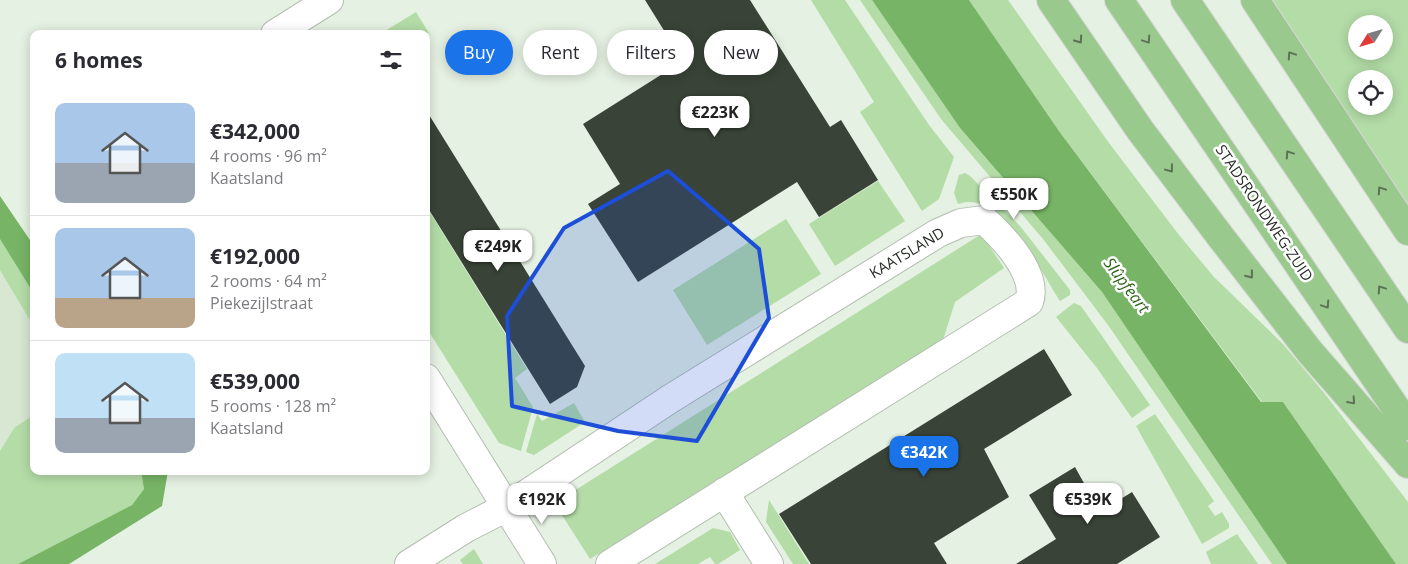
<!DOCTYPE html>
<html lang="en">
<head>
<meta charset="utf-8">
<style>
	:root { --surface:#fff; --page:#f7f7f7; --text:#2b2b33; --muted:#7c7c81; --line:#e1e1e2; --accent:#1a73e8 }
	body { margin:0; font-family:"Open Sans",sans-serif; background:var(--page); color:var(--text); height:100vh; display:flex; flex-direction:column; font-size:19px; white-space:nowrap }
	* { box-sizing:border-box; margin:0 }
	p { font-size:16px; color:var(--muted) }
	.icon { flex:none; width:28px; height:28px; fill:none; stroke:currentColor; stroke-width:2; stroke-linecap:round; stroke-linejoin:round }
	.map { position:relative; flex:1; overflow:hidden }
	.details { position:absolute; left:30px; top:30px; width:400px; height:445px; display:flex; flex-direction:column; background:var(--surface); border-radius:10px; box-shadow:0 2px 12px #0003 }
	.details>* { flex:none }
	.guide { position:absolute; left:445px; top:30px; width:475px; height:45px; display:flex; gap:10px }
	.needle { width:32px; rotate:233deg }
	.buttons { position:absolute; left:1348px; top:15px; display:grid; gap:10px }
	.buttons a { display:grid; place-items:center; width:45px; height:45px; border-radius:50%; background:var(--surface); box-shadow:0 2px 12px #0003; font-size:25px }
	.price { position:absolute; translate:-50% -42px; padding:0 11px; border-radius:10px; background:#fff; color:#222; font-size:16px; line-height:32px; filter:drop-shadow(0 1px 2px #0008) }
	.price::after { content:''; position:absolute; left:50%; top:30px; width:15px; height:11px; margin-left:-8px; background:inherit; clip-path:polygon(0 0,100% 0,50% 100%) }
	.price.on { background:var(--accent); color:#fff }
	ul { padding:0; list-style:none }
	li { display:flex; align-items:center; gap:15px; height:125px; padding:0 25px }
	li+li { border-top:1px solid var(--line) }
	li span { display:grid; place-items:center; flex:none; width:140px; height:100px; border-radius:10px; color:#555 }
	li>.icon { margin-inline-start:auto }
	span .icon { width:60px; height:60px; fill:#fffc; stroke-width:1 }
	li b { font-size:21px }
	h2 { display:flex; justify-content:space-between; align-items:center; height:60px; padding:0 25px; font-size:21px }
	.pill { padding:0 18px; border-radius:22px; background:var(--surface); box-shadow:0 2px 12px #0003; font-size:18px; line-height:45px }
	.pill.on { background:var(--accent); color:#fff }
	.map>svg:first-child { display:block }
	.built { fill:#d7e7d2 }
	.green { fill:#b3dca7; fill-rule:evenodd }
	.water { fill:#77b465 }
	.building { fill:#394337 }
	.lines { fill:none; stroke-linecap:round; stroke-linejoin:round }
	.minor-casing { stroke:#b3beb0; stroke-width:30 }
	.highway-casing { stroke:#d4d5d4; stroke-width:30 }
	.minor { stroke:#fff; stroke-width:28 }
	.highway { stroke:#99c98c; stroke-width:28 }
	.oneway { stroke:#5b7354 }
	.marked { fill:#1d4ed8; fill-opacity:0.2; stroke:#1d4ed8; stroke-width:4; stroke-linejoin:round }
	.labels { text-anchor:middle; stroke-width:5; stroke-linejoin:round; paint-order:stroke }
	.street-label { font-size:15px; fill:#282d27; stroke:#fff }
	.water-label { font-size:16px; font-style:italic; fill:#2b6516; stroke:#fff }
</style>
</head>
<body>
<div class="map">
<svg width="1408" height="564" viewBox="0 0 1408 564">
	<rect width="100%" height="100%" fill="#e5f1e2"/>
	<path class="built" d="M0 214 34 268V471H142L0 564Z"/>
	<path class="green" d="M811 0H845L929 125 954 157 939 199 922 211 860 112 874 102Z
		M860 0H872L960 128 1102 292 1287 564H1272L1108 325 1043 239 941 119Z
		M969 0H1008L1109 143 1179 235 1214 277 1283 344 1325 394 1408 502V564H1396L1283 402H1262L1059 131Z
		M1273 0H1408V206ZM1356 24H1384V51H1356ZM1356 79H1384V106H1356Z
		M416 12 429 33 380 34Z
		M965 173 970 176 1020 226 1070 290V295L1060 301C1040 271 1002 188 958 204L954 193 959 175Z
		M878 181 905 221 835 266 809 224Z
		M426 206 527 369 515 378 533 407 521 451 499 443 426 327Z
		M786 219 821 274 707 345 673 290Z
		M980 235H982L1004 268 955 302 943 340 590 559 555 504 558 501Z
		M0 239 34 294V327L0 270Z
		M1074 303 1081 306 1150 405 1132 418 1097 368 1056 317Z
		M574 403 585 422 534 455 526 452 537 414 542 421Z
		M1155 414 1214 501 1208 506 1215 516 1222 512 1229 524V528L1202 544 1136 426Z
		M34 415V471H141L144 489 132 505 18 564H0V451L15 427Z
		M769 500 809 564H793L766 522Z
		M713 528 730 532 740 550 718 564H715L710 557 698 564H655Z
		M1237 534 1258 564H1211L1206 552Z
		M474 549 483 564H463L460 560Z"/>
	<path class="water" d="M872 0H969L1059 131 1261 402H1283L1396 564H1287L1102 292 960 128Z
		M0 196 34 246V294L0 239Z
		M141 471H168L162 506 69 564H18L132 505 144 489Z"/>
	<path class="building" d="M645 0H750L830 127 841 120 878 180 819 217 797 182 638 282 588 204 620 184 583 124 683 61Z
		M426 110 585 366 577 387 550 404 426 205Z
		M1044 349 1072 395 984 449 1009 497 934 543 947 564H811L779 514Z
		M1075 467 1100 512 1132 492 1160 537 1117 564H1016L1056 539 1029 495Z"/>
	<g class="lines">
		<defs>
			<path id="minor" d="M275 34 329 0
				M426 378 542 564
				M724 492 769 564
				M409 564 466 528 507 507 670 399 938 233 961 223 984 220C1003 237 1039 274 1029 302L610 564"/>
			<path id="highway" d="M1051 0 1140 130 1220 236 1310 352 1408 464
				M1119 0 1408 426
				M1185 0 1408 329
				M1255 0 1408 231"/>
		</defs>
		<use href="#minor" class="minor-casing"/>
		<use href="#highway" class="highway-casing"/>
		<use href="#minor" class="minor"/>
		<use href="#highway" class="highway"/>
	</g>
	<defs><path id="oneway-chevron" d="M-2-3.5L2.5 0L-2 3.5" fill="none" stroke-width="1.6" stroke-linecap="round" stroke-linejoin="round" transform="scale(1.25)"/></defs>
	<g class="oneway">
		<use href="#oneway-chevron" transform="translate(1079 40) rotate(55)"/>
		<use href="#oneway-chevron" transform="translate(1147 40) rotate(56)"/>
		<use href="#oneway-chevron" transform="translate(1291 55) rotate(-124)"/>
		<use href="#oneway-chevron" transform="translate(1289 154) rotate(-124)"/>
		<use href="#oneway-chevron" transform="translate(1170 169) rotate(53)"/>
		<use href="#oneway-chevron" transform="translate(1381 190) rotate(-124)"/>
		<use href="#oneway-chevron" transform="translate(1250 275) rotate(52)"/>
		<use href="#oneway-chevron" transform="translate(1381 289) rotate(-124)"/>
		<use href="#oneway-chevron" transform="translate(1326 305) rotate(56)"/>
		<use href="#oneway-chevron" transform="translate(1352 401) rotate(49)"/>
	</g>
	<path class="marked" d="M668 171 759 249 769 318 697 441 618 431 512 406 507 316 564 228Z"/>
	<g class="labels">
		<g class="street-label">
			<text transform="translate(1264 213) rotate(56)" y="5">STADSRONDWEG-ZUID</text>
			<text transform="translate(907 253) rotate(-31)" y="5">KAATSLAND</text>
		</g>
		<g class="water-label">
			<text transform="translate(1127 285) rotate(53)" y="6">Slûpfeart</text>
		</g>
	</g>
</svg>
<div class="buttons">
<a><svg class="needle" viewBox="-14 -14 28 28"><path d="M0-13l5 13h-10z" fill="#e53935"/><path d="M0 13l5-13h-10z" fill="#7c7c81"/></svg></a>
<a><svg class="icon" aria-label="locate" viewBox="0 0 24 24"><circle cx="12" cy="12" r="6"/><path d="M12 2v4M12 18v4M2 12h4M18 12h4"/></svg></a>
</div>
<b class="price" style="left:715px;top:138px">€223K</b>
<b class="price" style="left:1014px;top:220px">€550K</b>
<b class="price" style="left:498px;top:272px">€249K</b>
<b class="price on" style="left:924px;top:478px">€342K</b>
<b class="price" style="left:542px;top:525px">€192K</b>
<b class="price" style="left:1088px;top:525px">€539K</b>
<div class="guide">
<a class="pill on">Buy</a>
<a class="pill">Rent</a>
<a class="pill">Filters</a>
<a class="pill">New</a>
</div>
<section class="details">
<h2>6 homes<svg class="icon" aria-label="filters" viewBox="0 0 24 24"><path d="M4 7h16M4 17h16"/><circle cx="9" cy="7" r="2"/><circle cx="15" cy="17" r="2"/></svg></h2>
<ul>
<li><span style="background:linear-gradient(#a9c7e8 60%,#9aa5b1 0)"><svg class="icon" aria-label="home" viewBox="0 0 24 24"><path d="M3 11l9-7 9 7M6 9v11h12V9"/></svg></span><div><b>€342,000</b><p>4 rooms · 96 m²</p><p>Kaatsland</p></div></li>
<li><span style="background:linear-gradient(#a9c7e8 70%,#b9a48a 0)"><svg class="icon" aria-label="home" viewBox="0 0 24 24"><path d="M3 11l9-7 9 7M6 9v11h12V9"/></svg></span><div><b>€192,000</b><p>2 rooms · 64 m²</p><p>Piekezijlstraat</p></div></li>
<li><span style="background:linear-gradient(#bfe0f5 65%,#9aa5b1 0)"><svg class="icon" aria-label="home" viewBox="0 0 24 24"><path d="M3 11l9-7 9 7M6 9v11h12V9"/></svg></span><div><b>€539,000</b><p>5 rooms · 128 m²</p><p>Kaatsland</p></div></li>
</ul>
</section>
</div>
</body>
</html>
